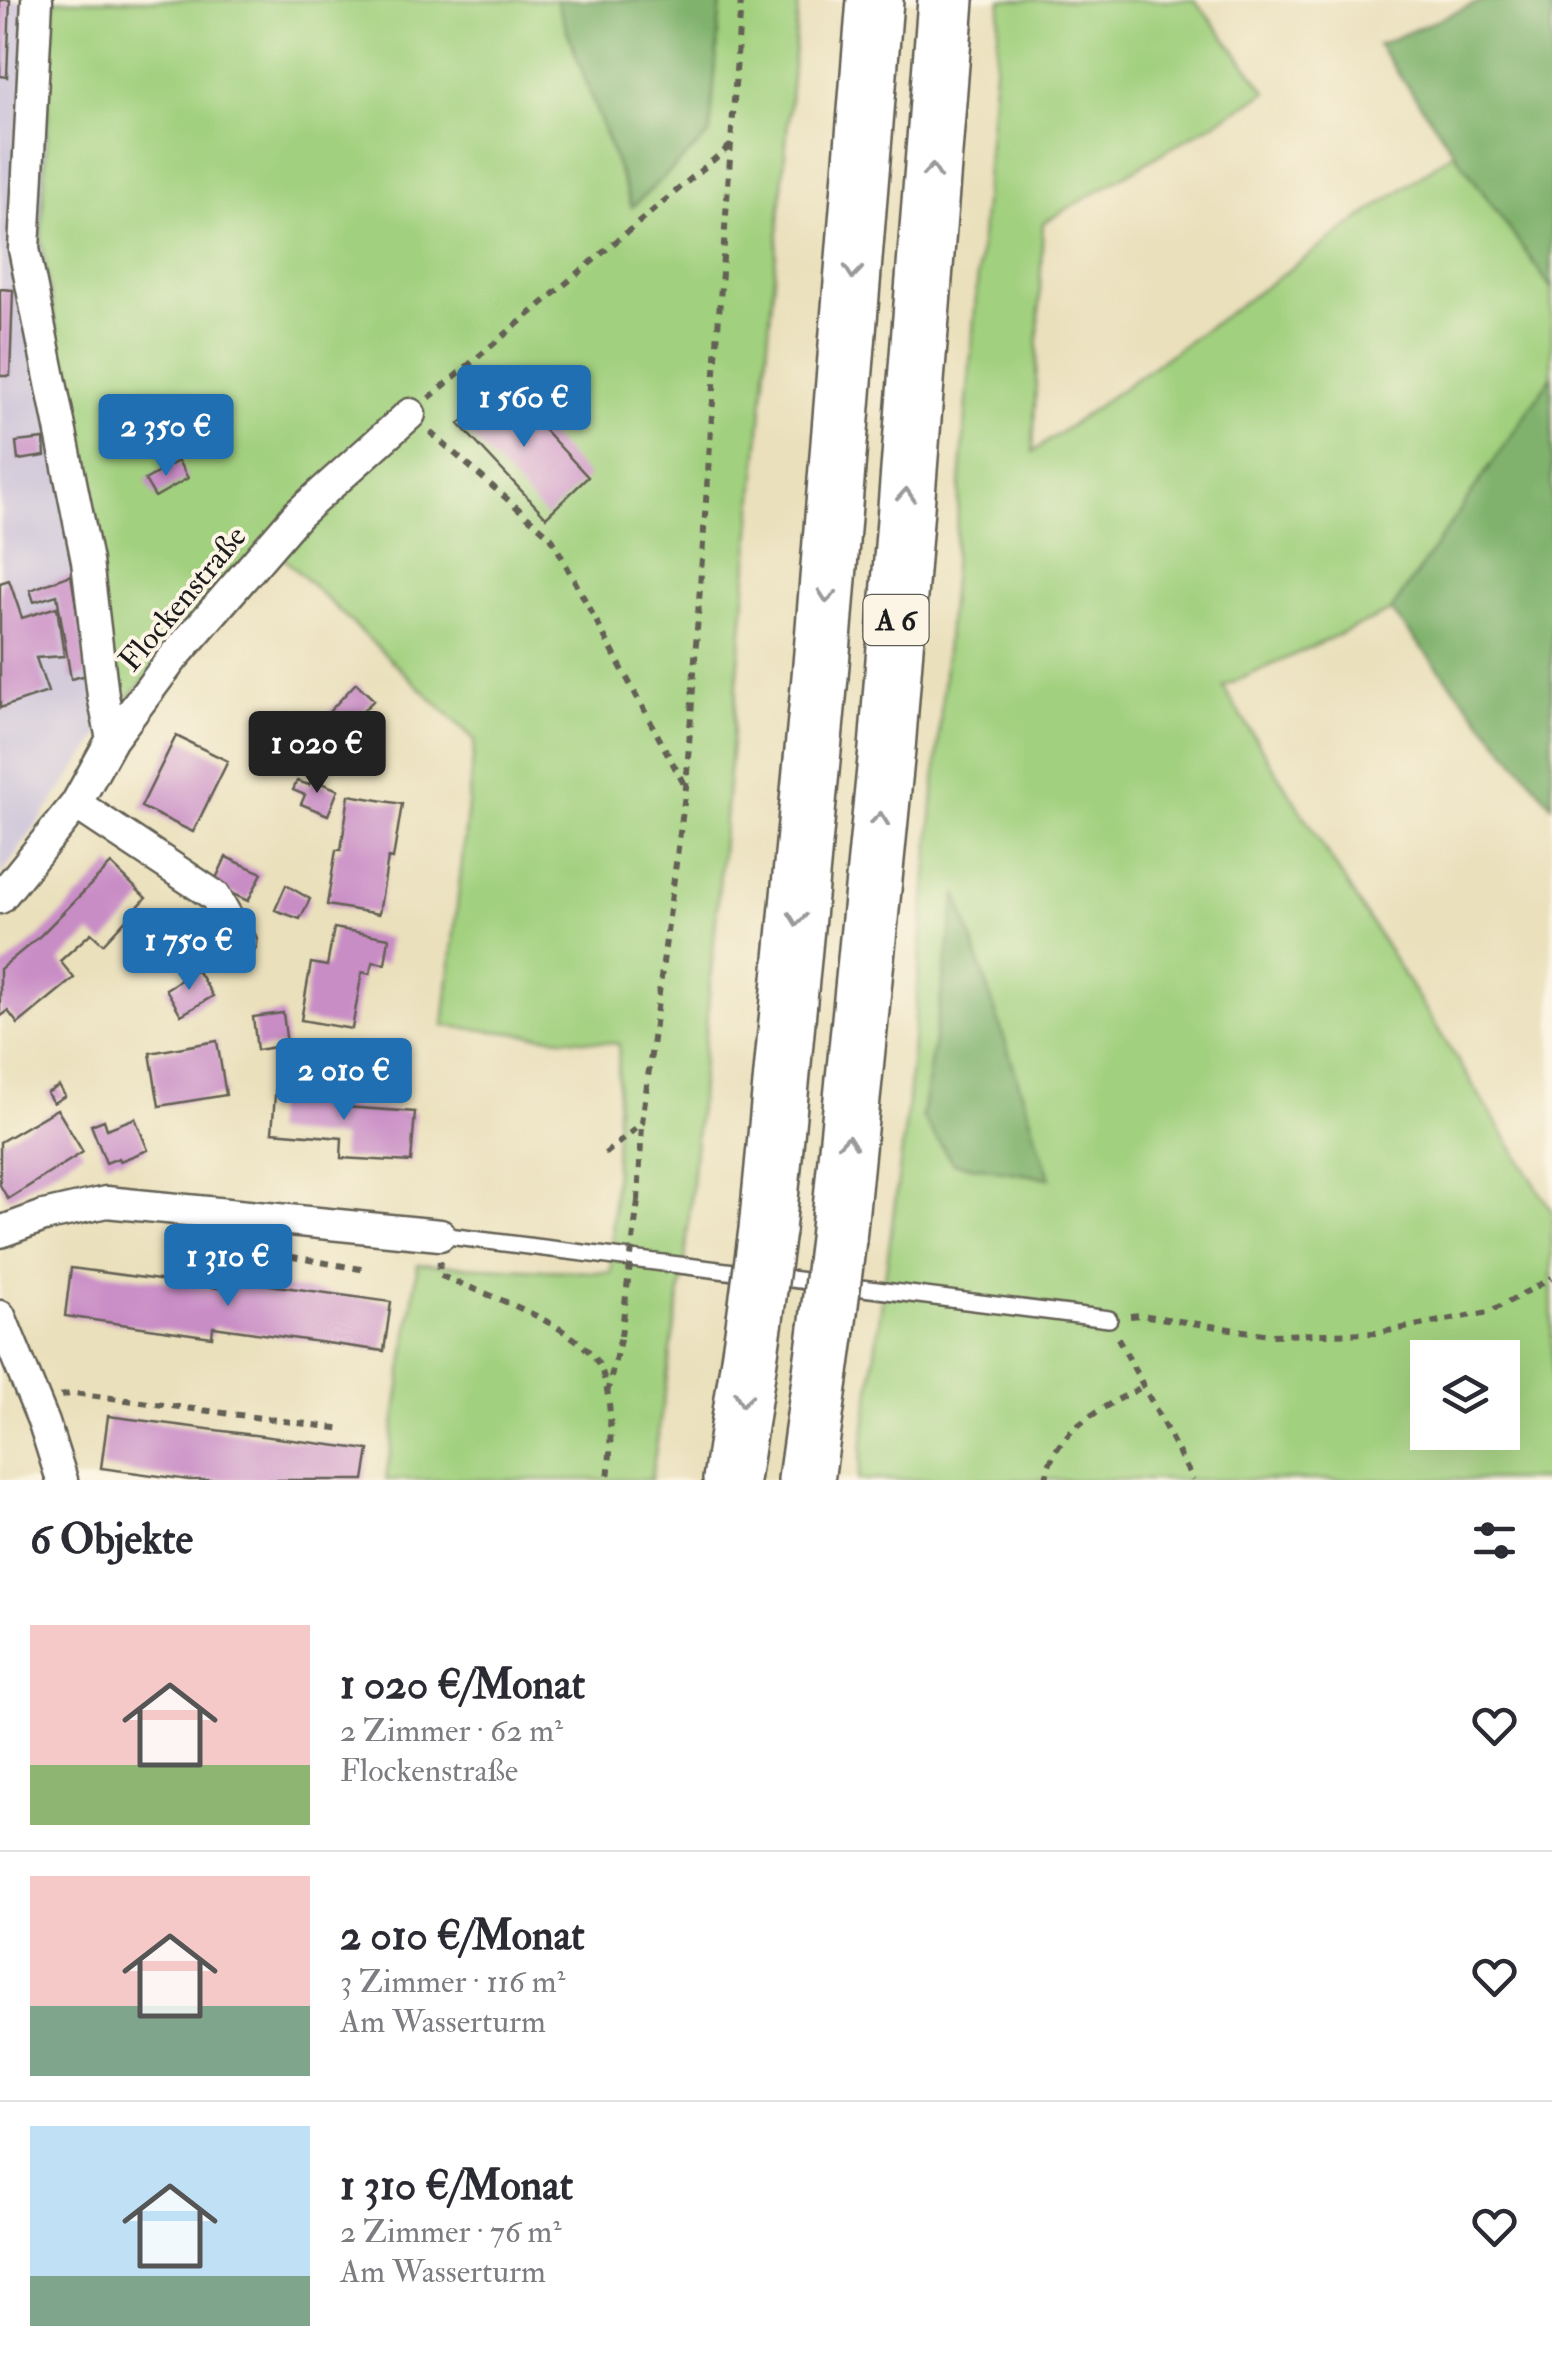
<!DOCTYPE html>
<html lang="de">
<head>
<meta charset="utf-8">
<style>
	:root { --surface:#fff; --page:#f2f2f3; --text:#2b2b33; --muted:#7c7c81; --line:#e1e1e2; --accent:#1f6fb2 }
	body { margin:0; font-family:"IM FELL Double Pica",serif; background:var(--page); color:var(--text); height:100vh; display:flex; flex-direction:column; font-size:38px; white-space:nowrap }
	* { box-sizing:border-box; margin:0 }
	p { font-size:32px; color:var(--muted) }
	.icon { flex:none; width:55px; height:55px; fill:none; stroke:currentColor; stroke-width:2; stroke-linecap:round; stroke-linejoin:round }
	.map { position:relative; height:1480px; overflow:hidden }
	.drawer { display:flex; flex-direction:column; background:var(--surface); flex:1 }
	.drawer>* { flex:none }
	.tools { position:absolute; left:1410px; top:1340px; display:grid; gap:20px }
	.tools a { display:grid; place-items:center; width:110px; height:110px; border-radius:0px; background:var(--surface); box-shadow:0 10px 40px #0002; font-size:50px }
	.price { position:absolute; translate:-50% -85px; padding:0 22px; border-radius:10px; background:var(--accent); color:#fff; font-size:32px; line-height:65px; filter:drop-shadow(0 2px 5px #0008) }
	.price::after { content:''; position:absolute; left:50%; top:60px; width:30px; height:22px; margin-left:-15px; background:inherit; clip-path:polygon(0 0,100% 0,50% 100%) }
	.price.active { background:#222; color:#fff }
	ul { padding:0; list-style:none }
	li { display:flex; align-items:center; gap:30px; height:250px; padding:0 30px }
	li+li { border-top:2px solid var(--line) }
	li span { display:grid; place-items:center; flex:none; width:280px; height:200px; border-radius:0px; color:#555 }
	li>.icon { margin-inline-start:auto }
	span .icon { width:120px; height:120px; fill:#fffc; stroke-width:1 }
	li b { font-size:42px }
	h2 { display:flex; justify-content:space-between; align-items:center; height:120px; padding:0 30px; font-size:42px }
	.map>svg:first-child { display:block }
	.industrial { fill:#c8c0d8 }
	.green { fill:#a1d07e; stroke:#5e764d; stroke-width:2.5; fill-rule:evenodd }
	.forest { fill:#80b26d; stroke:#4e6744; stroke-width:2.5 }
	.building { fill:#c98dc6 }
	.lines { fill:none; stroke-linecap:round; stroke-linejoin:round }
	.lane-casing { stroke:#646154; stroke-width:20 }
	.street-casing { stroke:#646154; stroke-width:35 }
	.highway-casing { stroke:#646154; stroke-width:60 }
	.path { stroke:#646154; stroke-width:6; stroke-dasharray:8 8; stroke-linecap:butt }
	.lane { stroke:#fff; stroke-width:15 }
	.street { stroke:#fff; stroke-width:30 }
	.highway { stroke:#fff; stroke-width:55 }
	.highway-bridge-casing { stroke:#646154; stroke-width:60; stroke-linecap:butt }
	.path-bridge { stroke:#646154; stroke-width:6; stroke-dasharray:8 8; stroke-linecap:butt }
	.highway-bridge { stroke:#fff; stroke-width:55 }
	.oneway { stroke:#999 }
	.labels { text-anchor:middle; stroke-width:8; stroke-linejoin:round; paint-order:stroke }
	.shield { fill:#fcf5e5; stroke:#5f5d58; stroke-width:2.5 }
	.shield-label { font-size:30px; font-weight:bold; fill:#1c1c1c }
	.street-label { font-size:32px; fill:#1c1c1c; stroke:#fcf5e5 }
</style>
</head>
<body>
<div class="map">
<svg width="1552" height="1480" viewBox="0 0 1552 1480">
	<rect width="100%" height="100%" fill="#fcf5e5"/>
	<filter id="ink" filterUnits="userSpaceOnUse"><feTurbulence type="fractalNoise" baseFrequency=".01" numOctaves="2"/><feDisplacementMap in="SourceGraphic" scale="20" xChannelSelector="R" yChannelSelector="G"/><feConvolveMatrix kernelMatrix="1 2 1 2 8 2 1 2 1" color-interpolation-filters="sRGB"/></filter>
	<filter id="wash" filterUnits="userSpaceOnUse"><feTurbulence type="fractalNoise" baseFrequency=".0048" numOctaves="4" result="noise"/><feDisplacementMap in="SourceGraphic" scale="40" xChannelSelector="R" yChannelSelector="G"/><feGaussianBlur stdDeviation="2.25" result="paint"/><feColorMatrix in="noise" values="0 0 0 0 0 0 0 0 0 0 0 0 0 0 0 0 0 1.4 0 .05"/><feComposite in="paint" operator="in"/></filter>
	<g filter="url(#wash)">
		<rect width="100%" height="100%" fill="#eae0bc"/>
		<path class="industrial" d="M0 0H54L41 239 120 706 0 877Z"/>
		<path class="green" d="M54 0H556L632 207 710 134 721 0H799L685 1261 651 1480H386L418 1264 611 1273 619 1044 444 1026 475 740 270 545 120 706 41 239Z
			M1001 0H1195L1267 92 1043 223 1033 452 1454 152 1552 289V376L1391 611 1223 687 1552 1211V1480H858L907 1112ZM957 897H958L1049 1178 953 1163 922 1117ZM1428 1358H1502V1432H1428Z"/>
		<path class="forest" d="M556 0H721L710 134 632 207Z
			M1484 0H1552V289L1378 45Z
			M1552 376V805L1391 611Z
			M957 894 1050 1178 953 1163 922 1117Z"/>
		<g id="blocks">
			<path class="building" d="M0 0H10L7 77 0 76Z
				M0 289 13 290 10 376H0Z
				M502 384 588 477 546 517 459 424Z
				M44 439 45 456 18 460 16 442Z
				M178 461 188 478 155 497 145 480Z
				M71 575 87 675 71 679 57 595 34 602 30 590Z
				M9 580 22 618 57 607 64 656 36 658 48 692 0 708V583Z
				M356 683 374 700 345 729 329 712Z
				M176 736 228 761 193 832 141 807Z
				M312 779 338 790 328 815 301 804 305 795 293 790 297 781 309 785Z
				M349 795 402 804 393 859 388 858 379 914 327 905 336 850H341Z
				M226 857 262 873 248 901 213 885Z
				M111 864 146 898 103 944 91 933 60 961 74 978 18 1024 8 1011 0 1017V969L40 936Z
				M286 885 310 899 300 919 275 910Z
				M334 928 389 938 385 964 373 962 370 974 362 972 352 1029 301 1020 311 963 327 966Z
				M197 970 213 996 181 1015 166 989Z
				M283 1013 287 1045 257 1050 253 1017Z
				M217 1041 226 1095 159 1106 150 1053Z
				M276 1083 346 1088 344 1107 415 1112 411 1162 341 1158 342 1138 272 1132Z
				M59 1086 65 1096 53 1103 47 1093Z
				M57 1109 83 1152 8 1199 0 1185V1142Z
				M135 1118 148 1150 120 1161 119 1158 106 1163 91 1125 104 1120 107 1129Z
				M71 1268 218 1288 220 1278 391 1302 384 1351 213 1327 212 1337 65 1316Z
				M108 1416 369 1450 364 1480H189L101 1468Z"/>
		</g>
	</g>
	<g filter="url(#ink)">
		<use href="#blocks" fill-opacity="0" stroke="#646154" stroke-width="2.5"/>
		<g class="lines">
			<defs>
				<path id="lane" d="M440 1235 1109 1319"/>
				<path id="street" d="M37 0 24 249 87 561 103 696 112 739
					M76 804 215 896 241 942
					M0 898 76 804 112 739 173 658 298 514 410 414
					M0 1232 44 1216 106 1202 440 1235
					M0 1316 44 1423 62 1480"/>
				<path id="highway" d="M767 1230 820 677 875 0
					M838 1239 887 749 946 0
					M731 1480 755 1319
					M806 1480 827 1329"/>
			</defs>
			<use href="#lane" class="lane-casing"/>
			<use href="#street" class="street-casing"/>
			<use href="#highway" class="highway-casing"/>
			<path class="path" d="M429 398 730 146
				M430 432 551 537 685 786
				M605 1154 642 1123 686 787 741 0
				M638 1201 642 1124
				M259 1251 366 1270
				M440 1261 439 1275C482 1293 577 1324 599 1365 614 1394 611 1448 608 1480
				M1130 1316 1141 1315 1269 1335 1377 1333 1489 1312 1552 1278
				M1118 1338 1193 1480
				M607 1393 621 1336
				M61 1396 74 1393 344 1429
				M1046 1480C1052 1430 1104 1407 1144 1386"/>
			<use href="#lane" class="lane"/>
			<use href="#street" class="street"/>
			<use href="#highway" class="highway"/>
			<defs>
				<path id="highway-bridge" d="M755 1319 767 1230
					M827 1329 838 1239"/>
			</defs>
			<use href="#highway-bridge" class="highway-bridge-casing"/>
			<path class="path-bridge" d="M621 1336 638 1201"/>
			<use href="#highway-bridge" class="highway-bridge"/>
		</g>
		<defs><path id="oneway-chevron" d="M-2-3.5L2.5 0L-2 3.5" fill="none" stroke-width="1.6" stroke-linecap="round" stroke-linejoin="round" transform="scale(2.5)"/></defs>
		<g class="oneway">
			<use href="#oneway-chevron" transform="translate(932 171) rotate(-85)"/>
			<use href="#oneway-chevron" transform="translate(853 272) rotate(95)"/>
			<use href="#oneway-chevron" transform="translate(906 495) rotate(-86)"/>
			<use href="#oneway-chevron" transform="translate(827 596) rotate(95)"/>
			<use href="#oneway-chevron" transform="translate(880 819) rotate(-84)"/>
			<use href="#oneway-chevron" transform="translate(797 919) rotate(96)"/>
			<use href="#oneway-chevron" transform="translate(848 1142) rotate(-84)"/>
			<use href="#oneway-chevron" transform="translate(743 1399) rotate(99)"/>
		</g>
	</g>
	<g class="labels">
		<rect class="shield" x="863.5" y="595" width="65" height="50" rx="8"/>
		<g class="shield-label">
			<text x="896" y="630">A 6</text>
		</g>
		<g class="street-label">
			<text transform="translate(182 598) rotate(-50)" y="11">Flockenstraße</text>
		</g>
	</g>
</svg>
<div class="tools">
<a><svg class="icon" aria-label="layers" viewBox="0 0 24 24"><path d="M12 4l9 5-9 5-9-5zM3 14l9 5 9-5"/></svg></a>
</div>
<b class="price" style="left:524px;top:450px">1 560 €</b>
<b class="price" style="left:166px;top:479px">2 350 €</b>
<b class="price active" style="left:317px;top:796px">1 020 €</b>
<b class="price" style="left:189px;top:993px">1 750 €</b>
<b class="price" style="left:344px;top:1123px">2 010 €</b>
<b class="price" style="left:228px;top:1309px">1 310 €</b>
</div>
<section class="drawer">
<h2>6 Objekte<svg class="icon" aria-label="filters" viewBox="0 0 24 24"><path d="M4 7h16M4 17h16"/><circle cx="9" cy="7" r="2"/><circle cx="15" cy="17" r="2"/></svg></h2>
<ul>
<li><span style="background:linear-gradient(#f6c9c9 70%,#8fb573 0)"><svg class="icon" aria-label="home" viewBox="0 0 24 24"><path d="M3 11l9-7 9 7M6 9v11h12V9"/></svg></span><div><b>1 020 €/Monat</b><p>2 Zimmer · 62 m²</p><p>Flockenstraße</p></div><svg class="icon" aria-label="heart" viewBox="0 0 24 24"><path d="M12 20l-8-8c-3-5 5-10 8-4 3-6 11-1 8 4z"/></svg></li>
<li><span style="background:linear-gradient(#f6c9c9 65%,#7fa58c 0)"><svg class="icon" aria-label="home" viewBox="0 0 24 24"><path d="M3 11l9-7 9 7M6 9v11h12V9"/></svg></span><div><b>2 010 €/Monat</b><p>3 Zimmer · 116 m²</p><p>Am Wasserturm</p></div><svg class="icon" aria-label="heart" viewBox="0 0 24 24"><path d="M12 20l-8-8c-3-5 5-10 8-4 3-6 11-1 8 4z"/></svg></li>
<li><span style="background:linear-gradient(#bfe0f5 75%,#7fa58c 0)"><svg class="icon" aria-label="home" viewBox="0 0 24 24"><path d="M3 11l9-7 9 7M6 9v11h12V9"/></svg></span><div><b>1 310 €/Monat</b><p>2 Zimmer · 76 m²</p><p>Am Wasserturm</p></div><svg class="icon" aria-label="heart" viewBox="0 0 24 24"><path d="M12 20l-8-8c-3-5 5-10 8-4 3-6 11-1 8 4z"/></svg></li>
</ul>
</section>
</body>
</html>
